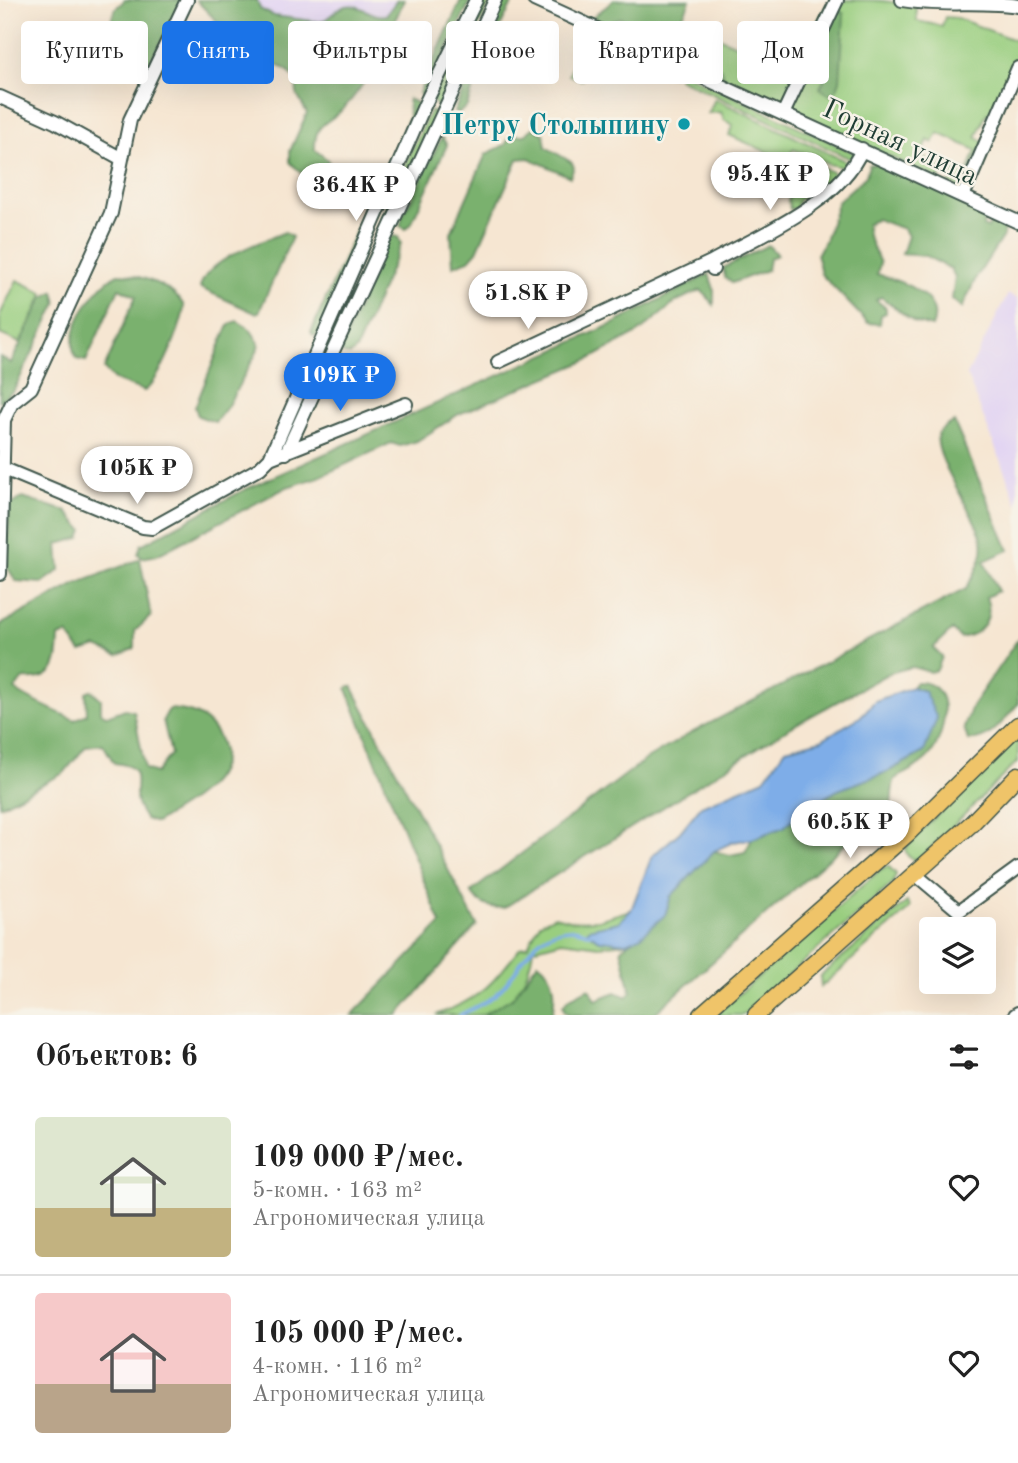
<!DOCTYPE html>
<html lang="ru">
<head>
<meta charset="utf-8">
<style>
	:root { --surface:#fff; --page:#f2f2f2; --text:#222; --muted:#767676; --line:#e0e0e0; --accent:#1a73e8 }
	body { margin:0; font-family:"Old Standard TT",serif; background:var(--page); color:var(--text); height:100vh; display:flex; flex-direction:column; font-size:26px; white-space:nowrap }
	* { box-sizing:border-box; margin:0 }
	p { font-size:23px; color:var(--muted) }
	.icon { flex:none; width:38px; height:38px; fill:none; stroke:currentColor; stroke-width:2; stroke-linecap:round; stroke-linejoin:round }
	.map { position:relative; height:1015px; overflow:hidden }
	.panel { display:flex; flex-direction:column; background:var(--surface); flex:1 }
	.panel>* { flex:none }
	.guide { position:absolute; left:21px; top:21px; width:976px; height:63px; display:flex; gap:14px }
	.tools { position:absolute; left:919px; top:917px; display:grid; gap:14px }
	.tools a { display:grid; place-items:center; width:77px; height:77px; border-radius:7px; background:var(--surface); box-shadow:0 7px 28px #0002; font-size:35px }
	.price { position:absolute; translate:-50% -60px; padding:0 16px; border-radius:24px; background:#fff; color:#222; font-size:23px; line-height:46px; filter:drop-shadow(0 2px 4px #0008) }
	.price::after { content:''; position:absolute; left:50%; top:42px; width:21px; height:16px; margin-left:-10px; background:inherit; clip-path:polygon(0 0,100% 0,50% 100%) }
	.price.current { background:var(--accent); color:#fff }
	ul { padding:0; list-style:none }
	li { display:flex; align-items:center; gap:21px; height:175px; padding:0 35px }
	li+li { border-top:2px solid var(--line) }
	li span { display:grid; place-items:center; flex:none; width:196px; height:140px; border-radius:7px; color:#555 }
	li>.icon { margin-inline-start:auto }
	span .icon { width:84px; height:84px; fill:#fffc; stroke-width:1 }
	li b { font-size:30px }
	h2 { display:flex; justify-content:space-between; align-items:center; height:84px; padding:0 35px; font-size:30px }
	.tag { padding:0 24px; border-radius:7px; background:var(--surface); box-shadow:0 7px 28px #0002; font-size:24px; line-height:63px }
	.tag.current { background:var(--accent); color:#fff }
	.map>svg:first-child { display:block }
	.built { fill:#e2d4f3 }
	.green { fill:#99ce7f; stroke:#5c865a; stroke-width:2 }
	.forest { fill:#7ab16e; stroke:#4c7751; stroke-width:2 }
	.water { fill:#7eade8; stroke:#4e758e; stroke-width:2 }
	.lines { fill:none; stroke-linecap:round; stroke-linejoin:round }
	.stream { stroke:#7eade8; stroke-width:3.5 }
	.minor-casing { stroke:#3f564c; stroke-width:16 }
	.major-casing { stroke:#3f564c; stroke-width:19 }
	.minor { stroke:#fff; stroke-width:12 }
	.major { stroke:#efc469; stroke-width:16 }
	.culture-dot { fill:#0f9aa8; stroke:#f7f3e8; stroke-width:2.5 }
	.labels { text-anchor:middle; stroke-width:5; stroke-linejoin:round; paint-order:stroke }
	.culture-label { font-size:28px; font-weight:bold; fill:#0d838f; stroke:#f7f3e8; text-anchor:end }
	.street-label { font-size:28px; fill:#1f3d34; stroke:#f7f3e8 }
</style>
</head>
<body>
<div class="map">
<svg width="1018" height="1015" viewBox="0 0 1018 1015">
	<rect width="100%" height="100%" fill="#f7f3e8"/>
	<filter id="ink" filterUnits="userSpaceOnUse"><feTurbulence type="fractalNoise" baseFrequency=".0143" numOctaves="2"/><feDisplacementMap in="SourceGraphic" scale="14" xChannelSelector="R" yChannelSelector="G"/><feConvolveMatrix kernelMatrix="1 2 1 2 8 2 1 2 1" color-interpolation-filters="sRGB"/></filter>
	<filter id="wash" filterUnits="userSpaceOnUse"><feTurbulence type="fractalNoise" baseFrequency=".00686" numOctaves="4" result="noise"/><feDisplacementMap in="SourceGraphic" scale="28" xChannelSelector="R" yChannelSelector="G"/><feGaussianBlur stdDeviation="1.57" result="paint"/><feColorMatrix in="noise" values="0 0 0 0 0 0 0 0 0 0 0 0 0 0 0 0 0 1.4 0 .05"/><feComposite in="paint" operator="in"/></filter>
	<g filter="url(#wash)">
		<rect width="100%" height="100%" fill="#f6e6d2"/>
		<path class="built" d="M209 0H404L370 74Z
			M1008 294 1018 299V506L967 375Z"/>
		<path class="green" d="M477 0H491L440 105 437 106 432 100Z
			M846 0C869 0 895 0 916 8L917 21 942 26 945 17 957 18 1017 41 1018 64 994 116 987 113 976 137 984 142 960 189 950 183 955 167 968 172 976 150 938 133 933 143 928 140 921 156 941 166 944 171 939 179 662 54 685 22 799 73 805 57 802 53 826 6 841 5Z
			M584 28 677 70 672 76 587 37Z
			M580 40 598 62 590 77 585 75 582 80 569 75Z
			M681 72 854 153 853 160 678 78Z
			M715 99 851 164 846 168 828 164 793 149 787 161 729 135 733 125 724 120 721 112 708 113Z
			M430 111 437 114 386 223 381 219Z
			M809 163 832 172 835 180 827 186 819 185 799 200 796 208 790 209 788 200 803 166Z
			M17 280 44 293 20 343 0 334V315Z
			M1018 736V761L923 856 914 860 908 856 905 850 910 842Z
			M888 866 896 874 893 883 743 1015H715L881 869Z
			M907 902 910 906 908 910 821 987 820 976Z
			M631 910 619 922 587 933 600 940 626 943 599 946 562 941 533 949C530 976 512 1011 481 1015 467 1015 451 1015 436 1015 482 998 491 985 520 948L528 946 540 923 555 916 573 921 598 920Z"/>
		<path class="forest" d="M125 0H184L148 66 142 49 136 42 111 41 105 36 116 8Z
			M196 0H257L260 9 274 16 321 22C330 18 337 8 346 6 361 3 371 18 386 15L397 0H404C387 38 373 78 343 109 327 125 314 122 315 150L328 160 331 174 327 181 319 183 306 178 290 162V151L307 113 297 95 296 79 287 70 240 45Z
			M461 0H471L423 99 419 93Z
			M500 0H512V4L486 54 467 106 459 113 454 112Z
			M613 0H690C683 19 679 26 661 32L621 18 613 20 722 70 724 77 718 80 591 20C597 11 606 9 613 0Z
			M839 10 844 14 840 81 837 89 830 95 820 88 825 78 812 60 835 11Z
			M408 99 417 103 419 109 372 215 369 217 366 214 409 117Z
			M533 128 544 134 546 147 571 162 574 167 570 177 529 158 518 159 477 251 469 260 453 266 451 233 486 154 505 145 511 135H525Z
			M442 137 447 145 411 224 406 229 400 226 403 215Z
			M882 163 985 213 983 226 988 228 991 221 996 218 1004 226 1003 236 976 278 962 308 952 299 955 277 951 269 926 256 902 254 908 236 904 229 876 219 867 224 868 236 880 263 877 274C901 281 945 296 932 327L914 322 881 297 876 300 886 308V313L881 315 880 324 868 323 821 274 817 255 826 238 838 201 866 176 869 165Z
			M365 219 370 223 320 334 314 336 311 332 360 222Z
			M285 232 292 237 259 312 255 313 200 288C205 260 261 242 285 232Z
			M394 236 398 237 401 244 356 350 350 355 343 354 341 347 388 239Z
			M768 245 777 255 769 259 767 270 732 283 725 277 723 268Z
			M118 274C139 274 173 286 184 306 183 324 159 383 144 391L114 380 104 369 136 296 119 288 86 361 77 359C61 336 95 285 118 274Z
			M709 274 714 289V305L701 290 677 301 638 333 588 360 459 414 417 441 400 446 391 443 319 477 287 487 157 555 142 558 138 554 141 545 242 491 615 323Z
			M54 291 57 303 14 390 0 401V357L11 363 43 298Z
			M237 321 250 329 259 343 257 352 227 407 215 422 198 416 195 407 225 333 230 324Z
			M954 422 1009 550 984 561 998 591 986 597C994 618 982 635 960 638L952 630 933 648 942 657 937 670 930 672 912 667 889 673 789 728 505 907C492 910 478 904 471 892L645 760 691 733 966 589C975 573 985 557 982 539 977 517 932 456 938 435 939 429 949 425 954 422Z
			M22 498 66 511 83 530 80 538 58 544 60 570 42 583 16 581 7 567 9 506Z
			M140 559 151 616 135 631V648L118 656 97 647 81 652 67 634 59 637C58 664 56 682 23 679L15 689C20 696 64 715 75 720L87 714 86 692 91 690 101 699V712L107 716 125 709 134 711 145 769 156 773 171 754 163 720 169 709C189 710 203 714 215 731 245 776 187 802 156 823L145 819C143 815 138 808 137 804 132 783 148 766 114 763L103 744 86 746 64 773 0 806V625L76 584Z
			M1018 639V704C1005 718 990 743 968 740L964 728 972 706Z
			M916 682C957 680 946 738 928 757 919 767 906 772 895 779 889 794 896 807 883 820L873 819 653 1015H571L565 1012 563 1006 568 999 589 988 596 1000 616 992 627 997 631 992 621 949 665 915 671 896 714 851 730 855 745 852 752 839 784 827 803 810 838 790 887 772 924 752V691L912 687Z
			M349 686H352L477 925 398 1015H352L441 924 347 689Z
			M538 962C557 975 556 996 552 1015H482L512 998Z"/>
		<path class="water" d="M912 687 924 691 937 718 924 752 887 772 838 790 803 810 784 827 752 839 733 842 714 851 671 896 665 915 640 937 626 943 600 940 587 933 588 929 619 922 631 910 652 856 680 832 701 806 764 779 786 749 821 740 860 717 875 701Z"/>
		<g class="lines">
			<path class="stream" d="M460 1015C471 1009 484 1004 494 996 521 974 528 931 569 929 576 928 583 932 590 934"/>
		</g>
	</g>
	<g filter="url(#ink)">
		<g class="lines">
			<defs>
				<path id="minor" d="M534 0 1018 222
					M902 0C941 7 980 0 1018 6
					M0 97 55 122 122 159
					M783 114 837 0
					M963 196 1018 68
					M713 269 711 262C760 235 839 203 862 149
					M498 362 711 262
					M286 453 495 0
					M270 458 425 104 476 0
					M2 468 143 527 152 528 260 468 270 458 406 404
					M0 574 4 420 12 403 31 388 111 213 130 120 187 0
					M915 874 959 911 1018 868
					M1015 1015 1018 1013"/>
				<path id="major" d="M701 1015 907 834 1018 725
					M756 1015 972 823 1018 775"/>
			</defs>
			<use href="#minor" class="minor-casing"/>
			<use href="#major" class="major-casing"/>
			<use href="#minor" class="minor"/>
			<use href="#major" class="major"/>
		</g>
	</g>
	<circle class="culture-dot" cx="684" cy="124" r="7"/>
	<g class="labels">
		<g class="culture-label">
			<text x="670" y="134">Петру Столыпину</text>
		</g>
		<g class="street-label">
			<text transform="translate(901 141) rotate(25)" y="10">Горная улица</text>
		</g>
	</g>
</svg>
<div class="tools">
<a><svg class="icon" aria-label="layers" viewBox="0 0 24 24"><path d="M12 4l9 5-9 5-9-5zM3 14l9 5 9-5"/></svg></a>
</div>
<b class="price" style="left:770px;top:212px">95.4K ₽</b>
<b class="price" style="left:356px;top:223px">36.4K ₽</b>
<b class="price" style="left:528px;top:331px">51.8K ₽</b>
<b class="price current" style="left:340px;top:413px">109K ₽</b>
<b class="price" style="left:137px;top:506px">105K ₽</b>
<b class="price" style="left:850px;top:860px">60.5K ₽</b>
<div class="guide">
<a class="tag">Купить</a>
<a class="tag current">Снять</a>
<a class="tag">Фильтры</a>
<a class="tag">Новое</a>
<a class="tag">Квартира</a>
<a class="tag">Дом</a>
</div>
</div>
<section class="panel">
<h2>Объектов: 6<svg class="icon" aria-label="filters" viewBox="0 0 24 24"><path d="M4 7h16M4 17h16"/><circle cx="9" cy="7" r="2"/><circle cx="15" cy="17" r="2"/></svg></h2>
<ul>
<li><span style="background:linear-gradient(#dfe7d0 65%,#c2b280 0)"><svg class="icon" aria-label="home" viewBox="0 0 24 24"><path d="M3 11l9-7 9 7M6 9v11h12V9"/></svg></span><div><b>109 000 ₽/мес.</b><p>5-комн. · 163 m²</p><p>Агрономическая улица</p></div><svg class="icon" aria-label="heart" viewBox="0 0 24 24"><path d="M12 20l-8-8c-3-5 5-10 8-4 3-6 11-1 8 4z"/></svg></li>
<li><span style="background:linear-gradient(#f6c9c9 65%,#b9a48a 0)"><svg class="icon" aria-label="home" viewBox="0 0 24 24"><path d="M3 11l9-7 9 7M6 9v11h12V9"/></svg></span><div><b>105 000 ₽/мес.</b><p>4-комн. · 116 m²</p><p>Агрономическая улица</p></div><svg class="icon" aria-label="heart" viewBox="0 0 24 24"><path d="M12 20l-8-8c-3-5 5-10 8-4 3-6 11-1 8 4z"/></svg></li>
</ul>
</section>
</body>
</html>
